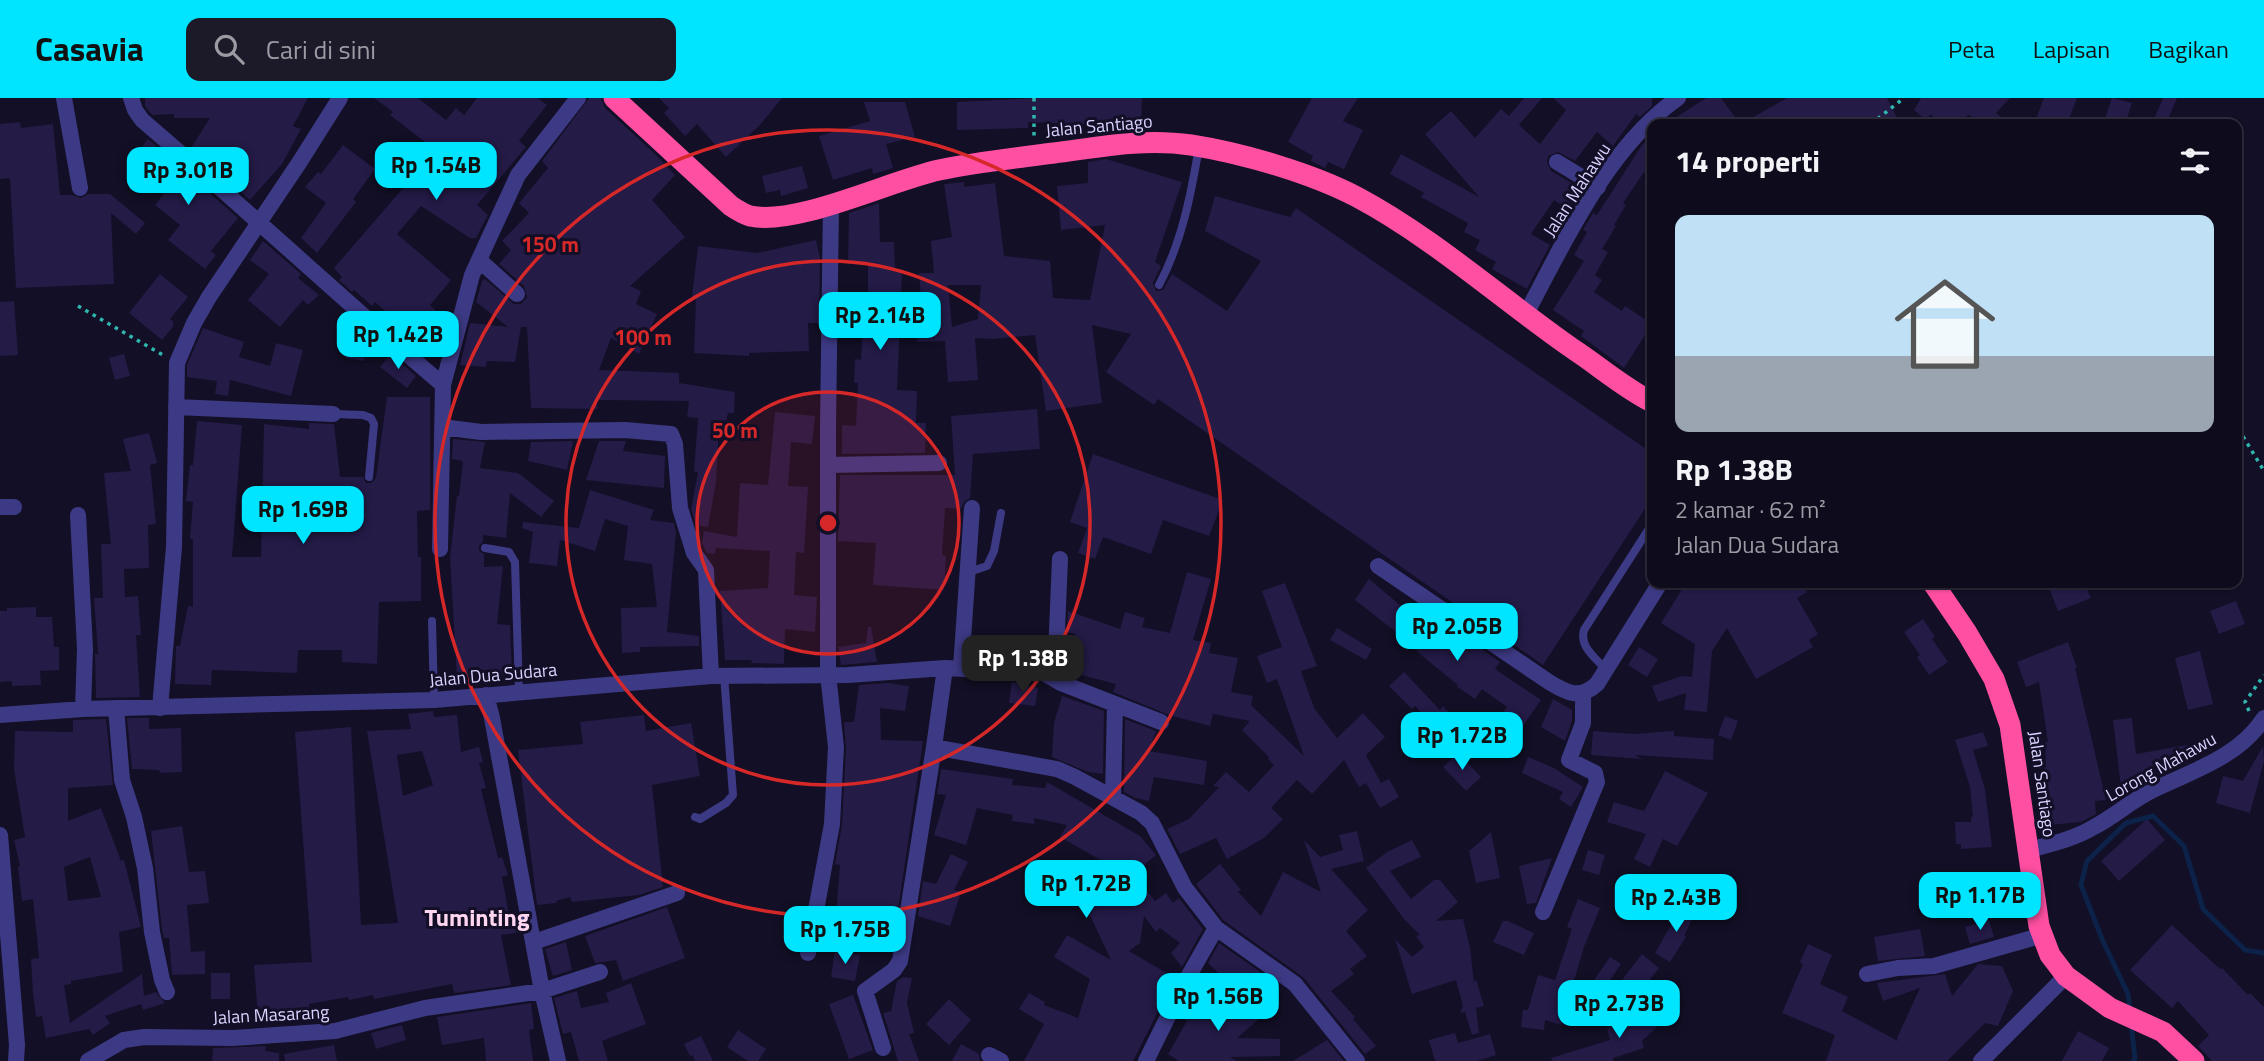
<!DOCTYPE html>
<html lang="id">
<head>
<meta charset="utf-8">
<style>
	:root { --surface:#0e0b1c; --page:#1c1929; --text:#f1f3f6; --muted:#9b9ba3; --line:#2e2b3b; --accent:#00e5ff }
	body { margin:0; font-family:"Titillium Web",sans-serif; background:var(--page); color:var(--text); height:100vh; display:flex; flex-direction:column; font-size:26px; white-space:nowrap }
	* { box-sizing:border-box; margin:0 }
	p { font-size:23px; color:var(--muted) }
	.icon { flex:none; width:38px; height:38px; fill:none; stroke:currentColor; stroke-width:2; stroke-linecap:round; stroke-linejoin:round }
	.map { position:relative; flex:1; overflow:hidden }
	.details { position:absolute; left:1647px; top:21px; width:595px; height:469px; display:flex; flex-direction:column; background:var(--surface); border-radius:14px; box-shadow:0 2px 5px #0004,0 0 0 2px var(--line) }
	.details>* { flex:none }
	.price { position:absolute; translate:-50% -60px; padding:0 16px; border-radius:14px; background:var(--accent); color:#111; font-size:23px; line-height:46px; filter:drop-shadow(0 2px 4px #0008) }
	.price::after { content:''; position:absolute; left:50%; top:42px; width:21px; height:16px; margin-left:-10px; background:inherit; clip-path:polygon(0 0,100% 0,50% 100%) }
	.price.active { background:#222; color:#fff }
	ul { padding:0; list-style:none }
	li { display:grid; align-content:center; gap:14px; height:371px; padding:0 28px }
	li+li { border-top:2px solid var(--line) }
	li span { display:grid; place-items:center; height:217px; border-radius:14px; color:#555 }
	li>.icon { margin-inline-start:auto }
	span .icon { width:126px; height:126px; fill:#fffc; stroke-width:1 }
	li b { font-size:30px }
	h2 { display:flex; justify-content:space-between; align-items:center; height:84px; padding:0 28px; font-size:30px }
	header { display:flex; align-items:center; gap:42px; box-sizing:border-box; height:98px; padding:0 35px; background:var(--accent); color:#111 }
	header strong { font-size:33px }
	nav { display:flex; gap:38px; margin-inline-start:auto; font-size:24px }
	.search { width:490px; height:63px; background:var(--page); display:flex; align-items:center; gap:18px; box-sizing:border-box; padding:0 24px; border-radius:14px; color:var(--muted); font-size:26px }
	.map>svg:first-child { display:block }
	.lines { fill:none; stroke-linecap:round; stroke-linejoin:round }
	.stream { stroke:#0c2248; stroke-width:5 }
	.building { fill:#241b47; fill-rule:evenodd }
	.path { stroke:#2fb8b0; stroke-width:3.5; stroke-dasharray:3.5 5; stroke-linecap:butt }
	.lane { stroke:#3d3a85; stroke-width:8 }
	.street { stroke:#3d3a85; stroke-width:16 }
	.highway { stroke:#ff4fa3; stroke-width:21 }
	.ring { fill:none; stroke:#d62828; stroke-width:3.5 }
	.labels { text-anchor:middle; stroke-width:6; stroke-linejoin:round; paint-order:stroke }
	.street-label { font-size:18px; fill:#d9d4ff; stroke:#130f26 }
	.district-label { font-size:24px; font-weight:bold; fill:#ffd6f0; stroke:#130f26 }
	.centre { fill:#d62828; stroke:#130f26; stroke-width:3.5 }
	.ring-label { font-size:21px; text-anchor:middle; font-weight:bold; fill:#d62828; stroke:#130f26; stroke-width:6; stroke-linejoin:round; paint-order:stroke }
</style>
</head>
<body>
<header>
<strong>Casavia</strong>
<div class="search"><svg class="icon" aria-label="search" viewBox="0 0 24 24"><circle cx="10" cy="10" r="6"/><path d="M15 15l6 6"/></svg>Cari di sini</div>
<nav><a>Peta</a><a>Lapisan</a><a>Bagikan</a></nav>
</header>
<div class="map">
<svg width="2264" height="963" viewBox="0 0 2264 963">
	<rect width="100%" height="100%" fill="#130f26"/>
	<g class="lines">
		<path class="stream" d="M2130 912 2128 896 2102 841 2081 787 2087 763 2126 725 2153 718 2184 748 2203 811 2245 852 2264 855
			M2131 925 2135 961 2133 963"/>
	</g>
	<path class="building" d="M145 0H308L293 28 301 31 282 66 250 102 191 50 210 20H174V16L152 17 145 8Z
		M374 0H418L446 22 456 10 464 17 477 0H538L547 7 519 43 526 49 477 107 488 117 476 140H470L421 108 397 136 451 182 430 207 446 223 424 248 375 204 372 208 354 192 352 194 339 182 342 179 334 170 430 59 423 53 429 47 390 17 393 14Z
		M589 0H601L605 10 654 55 675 77 652 102 685 139 630 188 641 193 636 206 657 216 639 256 611 240 599 272 679 275V285L735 294 734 315H728L725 329 719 328 716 384 708 429 696 427 691 411 698 374H694L698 320 687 319 689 303 597 302V311L531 310 527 229H521L515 264 487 263 486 269 460 267 470 225 508 229 476 204 482 183 485 181 514 206H521L527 199 524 188 499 166 511 152 502 143 529 115 519 105 548 70 542 63Z
		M659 0H782L760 27 726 59 697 26 685 38 664 15 669 10Z
		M1038 0H1142L1141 29 1028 24V30L957 32V4Z
		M1312 0H1358L1343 23 1363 32 1344 71 1328 64 1325 70 1311 63 1313 58 1288 44Z
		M1524 0H1542L1519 27 1540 46 1566 12 1553 0H1652V8L1640 19 1636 16 1613 48 1597 34 1575 63 1558 54 1548 58 1547 64 1551 73 1582 91 1567 111 1554 102 1531 136 1550 147 1527 191 1492 171 1496 164 1475 152 1480 142 1464 134 1468 125 1421 99 1424 95 1390 76 1401 56 1479 99 1425 36 1451 13 1475 40 1501 11 1509 18Z
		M1706 0H1721L1740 26H1666Z
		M1787 0H1887L1900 26H1741Z
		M1921 0H2010L1996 15 2009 26H1980L1969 17 1954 26H1937L1931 16 1926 22 1914 12Z
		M2044 0H2077L2067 26H2034Z
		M2112 0 2132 5 2125 26H2103Z
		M2163 0H2177L2166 26H2152Z
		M864 4H905L915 39 886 46 893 70 873 76 872 70 833 82 819 38 870 23Z
		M20 24 21 30 53 26 60 97H72L81 100 88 96H110L145 125 136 136 111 115 114 186 16 190 10 80 0 81V26Z
		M1652 37V81L1644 74 1623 105 1626 107 1614 127 1616 128 1602 151 1608 154 1595 177 1602 182 1594 194 1622 213 1625 208 1652 226 1624 270 1581 238 1584 233 1553 212 1584 163 1574 157 1587 134 1583 132 1593 115 1597 117 1642 47Z
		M148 41 238 120 211 153 216 157 205 171 168 142 180 127 155 107 171 86 133 60Z
		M343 47 375 71 353 101 356 104 317 155 301 140 326 105 305 89 318 74 321 76Z
		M1106 61 1182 84 1155 164 1161 168 1153 185 1156 193 1163 192 1172 176 1227 213 1261 163 1205 133 1215 98 1290 119 1296 110 1652 355V400L1543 567 1158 301 1154 307 1106 274 1131 236 1092 227 1102 305 1046 313 1035 237 992 241 975 240 978 282 948 284 945 243 917 244V239L924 237 919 175H934L931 143 952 139 944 86 964 84V89L995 85 1004 158 1050 163 1053 200 1090 202 1105 127 1061 132 1057 88 1088 85V64ZM948 187H981L978 221 952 229Z
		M802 68 808 90 781 98 780 92 766 95 762 78Z
		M879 105 880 144H894L895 174H902L897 292 917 293 916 325H926L925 355 842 356V327L856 328 858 285H854L855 261 861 262 863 230H866L868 196V165L848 166 849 115Z
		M816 142 820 160 819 225H808L809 253 749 255V258L694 255 696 199H692L698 148 757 155Z
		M263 143 301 176 298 180 319 197 308 207 303 202 280 229 248 202 269 176 250 162Z
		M160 176 188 199 170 221 173 223V229L162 242 129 215Z
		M14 203 18 257 0 258V204Z
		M203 230 244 244 239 259 270 268 276 245 303 252 291 298 230 282 228 298 215 296 217 283 187 279V267Z
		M350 237 368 240 364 263 346 260Z
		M124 256 130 278 115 282 109 260Z
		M391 256 416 278 407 290 380 269Z
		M387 299H430V412L417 413 418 459H421V503L379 504 377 566 342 564V552H298L297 575 212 572 211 587 175 586 176 548H180L188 508 193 509V441H190L193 404 186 403 190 367H193L197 323 242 327 232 459H261L264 326 309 331V325L334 326 340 379H363L366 385H371L376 380Z
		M1037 311 1040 351 973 356 970 400 964 404 961 411 945 410 942 457 946 458 944 492 873 487 876 445 838 443 840 377H955L951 318Z
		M775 314 815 318 812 346 791 344 788 388 808 389 804 455 796 454 794 497 817 499 815 534 785 531 784 566 751 565 752 562H725L720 493 768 490 770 453 716 450 715 456 707 455 702 445 704 433 737 439 740 385 768 387Z
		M149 335 157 365 150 367 156 426 148 427 149 470 124 471 125 499 138 498 141 537H136L140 599 96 600 95 556H98L94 500H103L101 446H111L104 375 131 373 123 341Z
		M453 341 485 344 480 370 518 375 554 403 541 419 510 395 506 440 483 437V444L479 448V453L484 456V469L503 468 497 526 510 527 512 577 457 580 450 460 457 398H459L463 363 452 361Z
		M573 343 567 372 528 363 531 344Z
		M599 343H626L623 353 665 358 664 390 586 382Z
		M1093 356 1223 402 1209 438 1163 422 1151 456 1103 439 1095 461 1078 455 1087 430 1070 424Z
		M590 392 654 412 650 422 674 425 676 434 667 534 699 538V548L640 549V554L622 555 621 510 657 509 652 466 624 462 628 428 605 421 595 453 560 442 557 468 529 465 533 434 522 430 523 424 579 430Z
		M1187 474 1211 481 1193 542 1211 545 1209 555 1238 560 1231 594 1253 598 1251 607 1304 658 1277 581 1267 585 1257 558 1282 549 1262 493 1285 485 1317 568 1301 573 1314 610 1337 640 1363 615 1385 639 1366 657 1381 685 1389 681 1399 699 1380 710 1366 685 1359 689 1344 662 1312 696 1297 682 1271 710 1283 721 1264 740 1227 761 1216 740 1180 756 1167 731 1189 721 1219 689 1213 688 1226 674 1249 694 1274 667 1268 661 1269 659 1242 632 1250 623 1213 616 1210 628 1169 617 1113 594 1116 586 1066 573 1075 536 1067 534 1068 513 1120 531 1125 514 1145 520 1142 529 1170 535Z
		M1369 481 1420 524 1425 519 1450 539 1456 533 1500 564 1495 571 1541 602 1504 655 1484 640 1507 609 1482 591 1475 601 1456 588 1458 587 1421 557 1405 541 1355 502Z
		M1686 485H1802L1807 494 1797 500 1818 536 1809 542 1813 549 1756 581 1727 530 1712 553 1707 614 1684 612 1686 595 1658 604 1652 588 1682 578 1692 579 1695 546 1661 525Z
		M2069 485H2084L2091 500 2058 513 2050 492Z
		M2236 503 2245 526 2219 536 2210 513Z
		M36 509V519H52L54 549H59V572L40 573 41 587 12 588V583L0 584V513H7V510Z
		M1923 521 1935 539 1932 541 1948 564 1929 577 1917 559 1920 557 1904 534Z
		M868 529H871L877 564 841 567 838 549 866 545Z
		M1337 530 1372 551 1366 562 1330 542Z
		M2068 544 2077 570H2075L2106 702 2095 703 2096 716 2081 724 2049 727 2044 670 2046 669 2045 644H2048L2039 584 2026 589 2017 564Z
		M1639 549 1658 561 1647 579 1628 567Z
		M2200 553 2213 606 2188 612 2175 560Z
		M1404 574 1440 612 1443 608 1465 632 1450 646 1415 608 1412 611 1389 588Z
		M1012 584 1038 590 1035 608 1009 605Z
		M888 585 909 588 905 613 880 610 881 642 923 643 898 812 895 811 892 828 852 819 848 835 823 830 826 815 836 817 840 767 835 766 842 727 846 650 844 624H854L859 587Z
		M1062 598 1104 613 1103 676 1088 674 1052 659 1054 625Z
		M1553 601 1572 612V623L1565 643 1541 629Z
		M433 613 434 619 457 617 461 654 479 649 483 664 479 665 486 690 481 691 498 760 502 759 508 777 502 779 509 817 517 816 521 834 501 837 511 887 454 895 452 886 374 901 373 897 349 902 348 899 309 906 310 915 258 918 254 867 312 864 295 634 351 629 361 827 398 825 367 633 411 631 408 616ZM422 653 433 687 403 698 397 657Z
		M644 617 646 633 691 625 700 678 652 687 663 789 639 797 572 804 570 799 556 803 557 805 537 807 518 652 583 646 580 624Z
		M1725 618 1738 623 1731 642 1718 637Z
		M127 620H149V631L181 630 182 674 160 675 159 672 132 671Z
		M2132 620 2136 656 2187 647 2190 664 2177 669 2139 676 2140 687 2121 690 2113 622Z
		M106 621 113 687 68 690V723L101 710 121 763 124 762 141 829 119 834 123 874 71 883V886L64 887 70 925 142 876 144 898 156 894 165 905 143 912 141 906 105 918 110 925 93 937 89 931 46 940 42 918 36 919 33 896 31 861 39 860 33 801 22 803 18 769 20 768 14 742 25 739 14 671 15 633 73 634V622ZM90 759 101 799 68 803 64 769Z
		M1125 621 1156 633 1149 653 1207 663 1204 687 1154 679 1149 703 1135 700 1124 694Z
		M1593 633 1633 636 1674 633V638L1714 641 1713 662 1635 657 1642 661 1591 657Z
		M1983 634 1988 648 1973 652 1985 691 1992 749 1961 751V746H1956L1955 724H1971V719H1973L1970 689 1955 642Z
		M2263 648 2264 663 2250 715 2216 705 2223 678 2243 683Z
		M1458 655 1481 679 1466 693 1443 669Z
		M1528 659 1554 670 1583 689 1571 709 1559 701 1563 694 1522 675Z
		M941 671 1013 681 1012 687 1045 690 1047 684 1140 738 1156 757 1133 776 1155 803 1166 795 1173 805 1179 800 1203 831 1182 869 1171 855 1180 845 1160 830 1156 834 1144 818 1140 845 1129 853 1175 880 1133 963H1024L1044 926 1019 911 1029 895 1045 904 1044 907 1078 920 1090 881 1054 859 1067 837 1111 862 1085 807 1101 800 1097 796 1114 781 1113 779 1120 773 1060 739 1067 727 1034 720V726L1012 723 1013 717 977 710 966 747 934 737 946 697 937 696Z
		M1665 673 1708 695 1677 748 1663 741 1650 769 1634 761 1646 736 1607 724 1614 704 1644 713Z
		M2147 721 2165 742 2119 783 2101 763Z
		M182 728 189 774 205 773 209 805 187 807 191 854 205 853V876L172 877 169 840H164L162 832 151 733Z
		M1357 733 1364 763 1331 771 1368 812 1346 833 1367 858 1350 871 1354 876 1331 893 1355 919 1353 921 1376 948 1365 956 1303 879 1223 822 1196 786 1220 766 1241 792 1238 794 1261 818 1283 774 1321 794 1304 742 1320 759 1343 752 1339 737Z
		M1491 734 1500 780 1476 785 1469 753Z
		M1412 742 1421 759 1390 773 1411 801 1434 782H1440L1458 804 1436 823 1463 821 1470 850 1474 885 1476 881 1484 908 1476 910 1479 935 1472 937 1465 914 1460 915 1463 908 1456 882 1412 896 1395 841 1412 859 1424 849 1416 838 1420 837 1404 821 1366 770 1387 754Z
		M1588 752 1605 757 1599 777 1582 772Z
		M951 756 968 764 954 792 961 794 950 828 918 818 923 783 936 786Z
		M1552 760 1536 805 1527 806 1519 768Z
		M1629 790 1644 795 1638 813 1623 808Z
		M1578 801 1600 810 1584 849 1561 927 1545 922 1544 932 1521 929 1523 912H1528L1538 877 1555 882 1572 831 1567 829Z
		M1682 808 1696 813 1684 838 1686 839 1670 864 1655 855Z
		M667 809 685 860 623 883 616 862 595 865 585 838Z
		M1989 822 1994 839 1970 846 1965 829Z
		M1503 823H1508L1534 835 1524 857 1493 844Z
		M2172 827 2220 871 2222 870 2248 897 2250 895 2264 909V963H2212L2198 948 2209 937 2178 903 2172 910 2130 872Z
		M1920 831 1925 858 1878 863 1874 839Z
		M566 844 572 872 553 878 545 851Z
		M1219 845 1263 876 1259 883 1278 904 1263 918 1208 865Z
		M1808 846 1832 857 1820 886 1848 899 1842 913 1898 943 1897 940 1920 890 1883 903 1877 885 1945 876 1952 898 1978 866 2002 868 2013 893 1998 928 1985 925 1947 963H1826L1835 937 1782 915 1803 866 1800 864Z
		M835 853 860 857 855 883 831 879Z
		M1642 856 1659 870 1639 895 1622 882Z
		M1610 859 1621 866 1597 901 1586 894Z
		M211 875H230V901H211Z
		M903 879 912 880 907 905 914 935 909 936 919 963H898L883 915 891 913 897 883Z
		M631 885 646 926 602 943 608 963H579L571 934 563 936 554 900 577 893 581 910 609 904 606 895Z
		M1194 891 1260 920 1237 940 1280 941V958L1230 959 1237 963H1179L1168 956 1187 923 1180 918Z
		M853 897 873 952 849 961 829 906Z
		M949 901 971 922 949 947 926 926Z
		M531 905 534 931 529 932 533 963H486L484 940 442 947 437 919Z
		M1678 909 1642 943 1644 950 1613 960V963H1552L1551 960 1610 942 1607 930Z
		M402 927 406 942 376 951 371 935Z
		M738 932 766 951 758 963H748L727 949Z
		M2078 933 2109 950 2102 963H2062Z
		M1455 935 1458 945 1490 936 1496 957 1477 963H1435L1429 942Z
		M701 938 713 963H695L693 957 690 958 684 946Z
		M1327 942 1344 963H1293Z
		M961 946 979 956 980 963H952Z
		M334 947 337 963H285L284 956Z
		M266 948 265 953 279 955V963H212L213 950Z"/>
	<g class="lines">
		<path class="path" d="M1034 0V41
			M1871 26 1904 0
			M78 208 163 257
			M2236 323 2238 330 2264 373
			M2249 613 2245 604 2264 577"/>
		<path class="lane" d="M1159 187C1182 144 1191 96 1199 49
			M333 316 363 317 371 320 374 326 369 379
			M485 450 509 454 515 464 519 594
			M969 474 987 468 994 453 1001 415
			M432 523 434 602
			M1606 572C1596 560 1579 549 1584 532L1652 426
			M695 719 700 721 726 705 733 697 724 577"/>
		<path class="street" d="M64 0 80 90
			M131 0 135 12 142 22C244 109 342 201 443 287
			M1557 64 1598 89
			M479 162 517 196
			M1525 218C1564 144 1608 49 1678 0
			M176 309 333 316
			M442 329 481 334 625 332 671 336 675 346 680 410 694 455 706 472 711 578
			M828 367 939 365
			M0 409H14
			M78 417 85 551 83 611
			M440 451 443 287 472 177 518 77 578 0
			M1378 468 1549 584C1567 595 1579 602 1597 586L1660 485
			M945 570 1044 575 1061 585 1161 624
			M961 570 972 410
			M1055 580 1060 461
			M486 597 492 620 542 893 558 963
			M116 610 122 682 134 719 145 770 152 834 162 882 167 894
			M160 610 174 449 177 265 194 225 209 199 299 65 340 0
			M0 617 83 611 434 602 711 578 848 577 945 570 934 649 1057 671 1075 679 1141 715 1152 725 1185 790 1216 830 1295 886 1357 963
			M1113 699 1115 606
			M0 737 17 947 16 963
			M2029 752C2051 746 2074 741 2094 729 2115 718 2132 702 2153 692 2192 673 2239 659 2264 620
			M1543 814 1597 684 1595 675 1569 662 1583 625V595
			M534 844 677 795
			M808 855 832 726 836 649 828 576V328L831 106
			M1867 876 1898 870 1934 868 2043 837
			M883 950 865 893 894 872 900 863 934 649
			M989 957 1001 963
			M88 963 124 942 144 939 233 940 335 933 425 910 542 893 600 874
			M1146 963 1184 886 1216 830
			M1981 963 2066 878"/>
		<path class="highway" d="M614 0 731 108C737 112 744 116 750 118 797 128 889 83 939 72 976 64 1016 60 1054 55 1100 49 1144 40 1191 47 1242 55 1311 75 1357 99 1434 140 1501 201 1573 251 1599 268 1624 290 1652 304
			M1933 485 1967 535 1994 581 2010 627 2039 828 2050 857 2066 878 2110 910 2163 934 2194 963"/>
	</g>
	<circle cx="828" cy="425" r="131" fill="#d62828" fill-opacity=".12"/>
	<g class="ring">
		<circle cx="828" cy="425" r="131"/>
		<circle cx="828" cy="425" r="262"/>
		<circle cx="828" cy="425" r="393"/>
	</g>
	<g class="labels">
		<g class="street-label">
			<text transform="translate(1099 28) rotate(-5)" y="6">Jalan Santiago</text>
			<text transform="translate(1577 92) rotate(-57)" y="6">Jalan Mahawu</text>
			<text transform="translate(493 577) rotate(-5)" y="6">Jalan Dua Sudara</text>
			<text transform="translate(2161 669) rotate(-29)" y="6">Lorong Mahawu</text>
			<text transform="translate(2042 686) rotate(82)" y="6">Jalan Santiago</text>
			<text transform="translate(271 917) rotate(-3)" y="6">Jalan Masarang</text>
		</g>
		<g class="district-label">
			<text x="477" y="828">Tuminting</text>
		</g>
	</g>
	<circle cx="828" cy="425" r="10" class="centre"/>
	<g class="ring-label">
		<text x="550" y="154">150 m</text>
		<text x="643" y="247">100 m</text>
		<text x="735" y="340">50 m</text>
	</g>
</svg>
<b class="price" style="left:436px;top:104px">Rp 1.54B</b>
<b class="price" style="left:188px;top:109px">Rp 3.01B</b>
<b class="price" style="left:880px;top:254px">Rp 2.14B</b>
<b class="price" style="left:398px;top:273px">Rp 1.42B</b>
<b class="price" style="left:303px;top:448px">Rp 1.69B</b>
<b class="price" style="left:1457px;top:565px">Rp 2.05B</b>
<b class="price active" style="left:1023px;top:597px">Rp 1.38B</b>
<b class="price" style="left:1462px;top:674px">Rp 1.72B</b>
<b class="price" style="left:1086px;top:822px">Rp 1.72B</b>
<b class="price" style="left:1980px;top:834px">Rp 1.17B</b>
<b class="price" style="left:1676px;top:836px">Rp 2.43B</b>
<b class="price" style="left:845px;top:868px">Rp 1.75B</b>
<b class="price" style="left:1218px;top:935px">Rp 1.56B</b>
<b class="price" style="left:1619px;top:942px">Rp 2.73B</b>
<section class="details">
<h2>14 properti<svg class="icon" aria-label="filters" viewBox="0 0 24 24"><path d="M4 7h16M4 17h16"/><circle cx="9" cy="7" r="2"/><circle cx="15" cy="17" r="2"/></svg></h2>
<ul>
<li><span style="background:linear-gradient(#bfe0f5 65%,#9aa5b1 0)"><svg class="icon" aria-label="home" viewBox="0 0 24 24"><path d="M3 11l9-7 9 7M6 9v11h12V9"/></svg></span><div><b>Rp 1.38B</b><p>2 kamar · 62 m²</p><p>Jalan Dua Sudara</p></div></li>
</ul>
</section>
</div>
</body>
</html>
